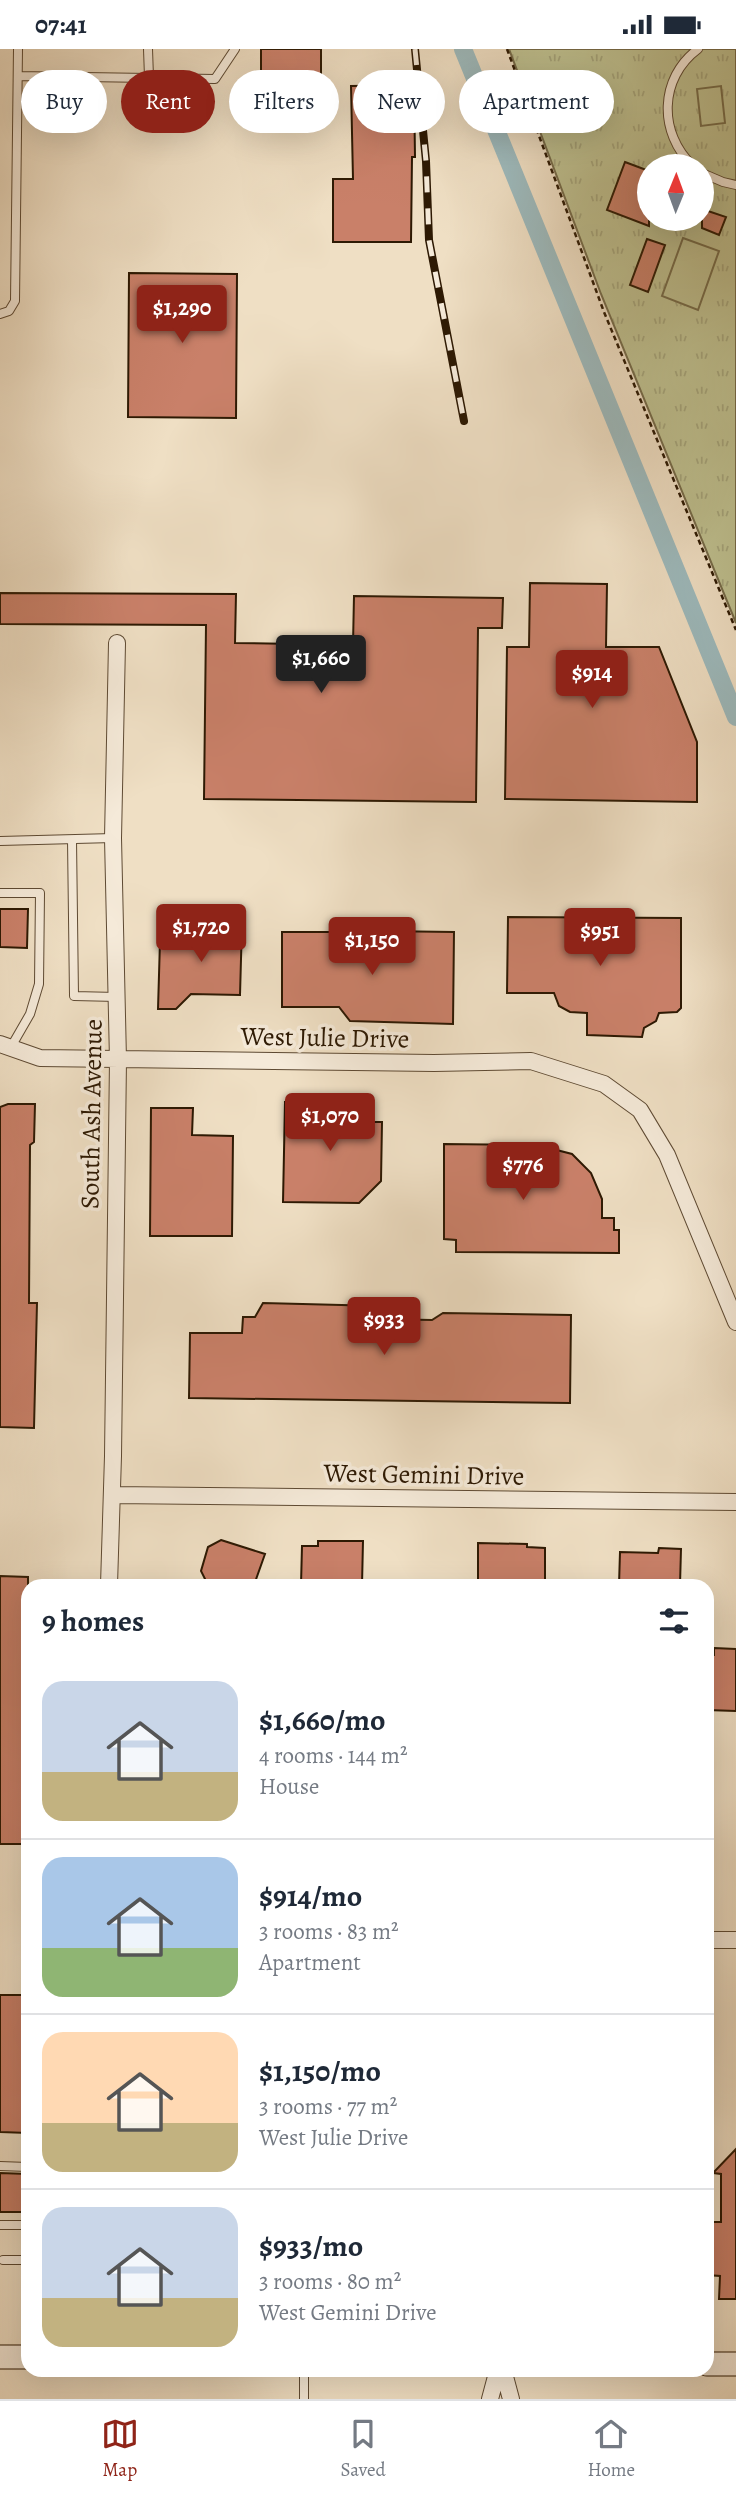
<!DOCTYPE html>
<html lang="en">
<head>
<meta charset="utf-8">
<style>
	:root { --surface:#fff; --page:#f6f6f7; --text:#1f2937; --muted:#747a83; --line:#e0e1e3; --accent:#8f2418 }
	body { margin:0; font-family:Alegreya,serif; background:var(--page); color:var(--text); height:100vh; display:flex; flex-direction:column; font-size:26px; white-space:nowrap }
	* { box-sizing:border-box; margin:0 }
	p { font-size:23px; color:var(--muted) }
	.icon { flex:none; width:38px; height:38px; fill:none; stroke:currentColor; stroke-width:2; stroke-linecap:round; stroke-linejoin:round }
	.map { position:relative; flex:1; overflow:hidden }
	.side { position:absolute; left:21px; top:1530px; width:693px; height:798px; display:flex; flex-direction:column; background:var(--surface); border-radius:21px; box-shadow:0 7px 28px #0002 }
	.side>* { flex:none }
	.guide { position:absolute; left:21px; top:21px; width:695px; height:63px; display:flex; gap:14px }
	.needle { width:46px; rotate:1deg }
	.tools { position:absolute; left:637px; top:105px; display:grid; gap:14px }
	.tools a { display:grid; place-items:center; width:77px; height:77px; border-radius:50%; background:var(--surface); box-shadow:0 7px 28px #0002; font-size:35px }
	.price { position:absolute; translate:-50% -60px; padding:0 16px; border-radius:7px; background:var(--accent); color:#fff; font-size:23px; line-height:46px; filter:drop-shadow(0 2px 4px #0008) }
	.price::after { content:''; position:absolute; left:50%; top:42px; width:21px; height:16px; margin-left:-10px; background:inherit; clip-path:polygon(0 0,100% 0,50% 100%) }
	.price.active { background:#222; color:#fff }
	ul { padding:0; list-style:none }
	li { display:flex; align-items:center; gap:21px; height:175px; padding:0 21px }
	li+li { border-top:2px solid var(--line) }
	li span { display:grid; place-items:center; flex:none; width:196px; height:140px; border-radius:21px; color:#555 }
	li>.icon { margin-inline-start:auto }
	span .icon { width:84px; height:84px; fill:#fffc; stroke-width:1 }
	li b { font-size:30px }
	h2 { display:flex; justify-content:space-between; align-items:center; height:84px; padding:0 21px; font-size:30px }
	.tag { padding:0 24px; border-radius:32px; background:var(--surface); box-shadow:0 7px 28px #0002; font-size:24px; line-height:63px }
	.tag.active { background:var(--accent); color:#fff }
	.status { display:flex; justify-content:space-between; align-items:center; height:49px; padding:0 35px; background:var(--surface); direction:ltr }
	.status svg { height:19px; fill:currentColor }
	.tab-bar { display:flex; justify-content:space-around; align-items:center; height:98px; border-top:2px solid var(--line); background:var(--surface); font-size:19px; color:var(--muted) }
	.tab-bar a { display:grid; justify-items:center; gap:4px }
	.tab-bar .active { color:var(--accent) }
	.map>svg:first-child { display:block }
	.park { fill:url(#park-tufts); stroke:#766c4a; stroke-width:2; fill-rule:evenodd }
	.pitch { fill:#bec090; stroke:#766c4a; stroke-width:2 }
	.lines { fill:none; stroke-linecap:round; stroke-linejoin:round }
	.canal { stroke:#9dbabd; stroke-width:18 }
	.building { fill:#c98069; stroke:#2d1903; stroke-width:2 }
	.lane-casing { stroke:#5e4a33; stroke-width:10 }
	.street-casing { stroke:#5e4a33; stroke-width:18 }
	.secondary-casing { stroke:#2d1903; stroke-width:25 }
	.path { stroke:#2d1903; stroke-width:2.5; stroke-dasharray:5 3.5; stroke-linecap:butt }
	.lane { stroke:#f5ead9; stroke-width:8 }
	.street { stroke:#f5ead9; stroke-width:16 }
	.secondary { stroke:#f5ead9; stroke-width:23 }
	.rail-casing { stroke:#2d1903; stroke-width:8 }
	.rail { stroke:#f5ead9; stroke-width:5; stroke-dasharray:16; stroke-linecap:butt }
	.labels { text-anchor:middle; stroke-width:7; stroke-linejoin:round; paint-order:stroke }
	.street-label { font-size:26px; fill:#2d1903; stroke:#f5ead9 }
</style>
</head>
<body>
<div class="status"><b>07:41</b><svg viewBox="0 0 49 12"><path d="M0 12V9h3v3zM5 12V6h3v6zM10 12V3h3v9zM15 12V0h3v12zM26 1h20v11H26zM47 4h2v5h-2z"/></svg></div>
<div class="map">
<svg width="736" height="2350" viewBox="0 0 736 2350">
	<defs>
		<pattern id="park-tufts" width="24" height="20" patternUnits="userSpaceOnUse" patternTransform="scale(1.75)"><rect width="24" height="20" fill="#bec090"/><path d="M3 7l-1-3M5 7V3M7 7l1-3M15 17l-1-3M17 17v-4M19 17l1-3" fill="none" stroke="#a4a47b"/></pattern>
	</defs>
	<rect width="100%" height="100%" fill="#efdfc4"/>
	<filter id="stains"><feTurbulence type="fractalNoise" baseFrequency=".00286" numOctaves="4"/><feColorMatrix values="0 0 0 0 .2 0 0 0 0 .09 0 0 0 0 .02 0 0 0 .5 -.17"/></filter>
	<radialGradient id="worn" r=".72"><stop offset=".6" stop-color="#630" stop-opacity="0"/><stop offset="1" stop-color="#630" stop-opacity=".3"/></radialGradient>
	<path class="park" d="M509 0H736V574L601 245ZM649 117H702V170H649Z"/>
	<path class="pitch" d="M721 37 725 74 701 77 697 40Z
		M683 189 719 202 698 261 662 247Z"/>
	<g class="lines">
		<path class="canal" d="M463 0 736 668"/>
	</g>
	<path class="building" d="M261 0H321V31L261 30Z
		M414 36 415 108H412L411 193H333V130H353L351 37Z
		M625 113 649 122V177L607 161Z
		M702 160 726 168 719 186 702 179Z
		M647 190 665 196 648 243 630 236Z
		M129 224 237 225 236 369 128 368Z
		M530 534 607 535 606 598H659L697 693V753L505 750 507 598H529Z
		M0 544 236 545 235 594 353 596 354 547 503 549 502 579H478L476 753 204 750 206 576 0 575Z
		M0 860H28L27 899 0 898Z
		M508 868 681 869V959L677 963 659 964 656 972 644 979 642 988 587 986V964L570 963 559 957 554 944H507Z
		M194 873 242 874 240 946 191 945 176 960H158L160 892 194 893Z
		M381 882 454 883 453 975 350 972 339 958H282V883H340V903H381Z
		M285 1053 363 1055V1073H382L381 1132 359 1154 283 1153Z
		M8 1055H35L34 1093 30 1096 29 1254H37L34 1379 0 1378V1058Z
		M151 1059H193L192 1086 233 1087 232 1187H150Z
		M444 1095 537 1096 572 1105 591 1124 602 1150V1169H614V1181H619V1204L456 1203V1191L444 1190Z
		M263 1254 380 1257 379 1270 432 1271 443 1264 571 1266 570 1354 189 1349 190 1284H242L243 1268H255Z
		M221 1491 265 1505 254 1536H208L201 1522 208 1498Z
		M318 1492H363L362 1536H301L302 1497H318Z
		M478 1494 527 1495V1498L545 1499V1536H478Z
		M659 1499 681 1500 680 1536H619L620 1503 658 1504Z
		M0 1527 28 1528V1795H0Z
		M714 1599 736 1600V1662L707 1661V1606H714Z
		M0 1946H28V2084L0 2083Z
		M736 2100V2250H719L720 2227 707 2226V2173H721V2125L713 2124Z
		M0 2124 28 2125V2163H0Z"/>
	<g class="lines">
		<defs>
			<path id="lane" d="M148 0 149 28
				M18 27 215 30 235 0
				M693 117C658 84 659 29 698 0
				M702 124 723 133 736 136
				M0 265 9 262 15 252 18 0
				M72 791 74 947 117 948
				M0 792 113 789
				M0 844H40L39 935 30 965 11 998
				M0 2117 28 2118
				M0 2176H28
				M3 2211H28
				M304 2350V2320"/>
			<path id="street" d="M0 995 40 1009 434 1014 531 1012 604 1035 640 1061 667 1106 736 1273
				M112 1446 736 1453
				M109 1536 113 1407 118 1011 113 789 117 594
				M707 1891H736
				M503 2320 511 2350
				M490 2350 498 2320"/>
			<path id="secondary" d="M0 2308H28
				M707 2315H736"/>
		</defs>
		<use href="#lane" class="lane-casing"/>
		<use href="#street" class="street-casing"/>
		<use href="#secondary" class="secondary-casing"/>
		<path class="path" d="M507 0 604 263 736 581"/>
		<use href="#lane" class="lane"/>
		<use href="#street" class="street"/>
		<use href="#secondary" class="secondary"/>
		<defs>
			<path id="rail" d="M415 0 426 112 429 191 464 372"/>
		</defs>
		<use href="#rail" class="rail-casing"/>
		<use href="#rail" class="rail"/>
	</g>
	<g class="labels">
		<g class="street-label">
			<text transform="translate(325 988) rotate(1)" y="9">West Julie Drive</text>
			<text transform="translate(91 1065) rotate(-89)" y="9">South Ash Avenue</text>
			<text transform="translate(424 1425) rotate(1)" y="9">West Gemini Drive</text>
		</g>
	</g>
	<rect width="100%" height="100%" filter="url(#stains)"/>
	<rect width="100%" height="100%" fill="url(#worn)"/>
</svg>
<div class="tools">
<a><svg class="needle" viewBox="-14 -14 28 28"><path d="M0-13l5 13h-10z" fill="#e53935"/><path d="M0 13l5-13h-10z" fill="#747a83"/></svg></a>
</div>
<b class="price" style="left:182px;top:296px">$1,290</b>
<b class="price active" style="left:321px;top:646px">$1,660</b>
<b class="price" style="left:592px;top:661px">$914</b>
<b class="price" style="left:201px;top:915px">$1,720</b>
<b class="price" style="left:600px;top:919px">$951</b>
<b class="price" style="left:372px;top:928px">$1,150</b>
<b class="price" style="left:330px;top:1104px">$1,070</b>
<b class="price" style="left:523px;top:1153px">$776</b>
<b class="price" style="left:384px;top:1308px">$933</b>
<div class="guide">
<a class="tag">Buy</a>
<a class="tag active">Rent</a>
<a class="tag">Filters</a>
<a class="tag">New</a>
<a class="tag">Apartment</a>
</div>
<section class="side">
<h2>9 homes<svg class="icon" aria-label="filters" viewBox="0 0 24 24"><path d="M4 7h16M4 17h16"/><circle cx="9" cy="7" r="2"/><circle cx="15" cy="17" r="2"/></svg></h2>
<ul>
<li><span style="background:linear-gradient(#c9d6e8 65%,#c2b280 0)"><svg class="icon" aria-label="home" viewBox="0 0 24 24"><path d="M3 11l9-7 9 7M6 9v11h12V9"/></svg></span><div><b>$1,660/mo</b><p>4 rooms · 144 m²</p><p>House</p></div></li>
<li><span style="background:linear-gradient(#a9c7e8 65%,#8fb573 0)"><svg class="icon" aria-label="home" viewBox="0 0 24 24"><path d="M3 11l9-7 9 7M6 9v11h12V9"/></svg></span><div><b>$914/mo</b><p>3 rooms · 83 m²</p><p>Apartment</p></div></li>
<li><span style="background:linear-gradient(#ffd9b3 65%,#c2b280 0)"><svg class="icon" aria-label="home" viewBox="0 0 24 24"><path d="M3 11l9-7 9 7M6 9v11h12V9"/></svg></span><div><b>$1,150/mo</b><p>3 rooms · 77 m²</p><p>West Julie Drive</p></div></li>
<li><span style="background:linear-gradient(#c9d6e8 65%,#c2b280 0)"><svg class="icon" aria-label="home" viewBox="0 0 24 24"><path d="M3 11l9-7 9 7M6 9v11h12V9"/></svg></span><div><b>$933/mo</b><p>3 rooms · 80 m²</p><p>West Gemini Drive</p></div></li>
</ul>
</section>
</div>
<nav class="tab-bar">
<a class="active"><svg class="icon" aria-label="map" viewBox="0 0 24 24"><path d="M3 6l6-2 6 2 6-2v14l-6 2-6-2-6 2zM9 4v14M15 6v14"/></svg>Map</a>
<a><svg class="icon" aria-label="saved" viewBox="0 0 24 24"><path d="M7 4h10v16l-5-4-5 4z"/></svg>Saved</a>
<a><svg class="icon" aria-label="home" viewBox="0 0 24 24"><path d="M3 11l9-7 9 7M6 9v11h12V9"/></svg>Home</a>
</nav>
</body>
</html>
